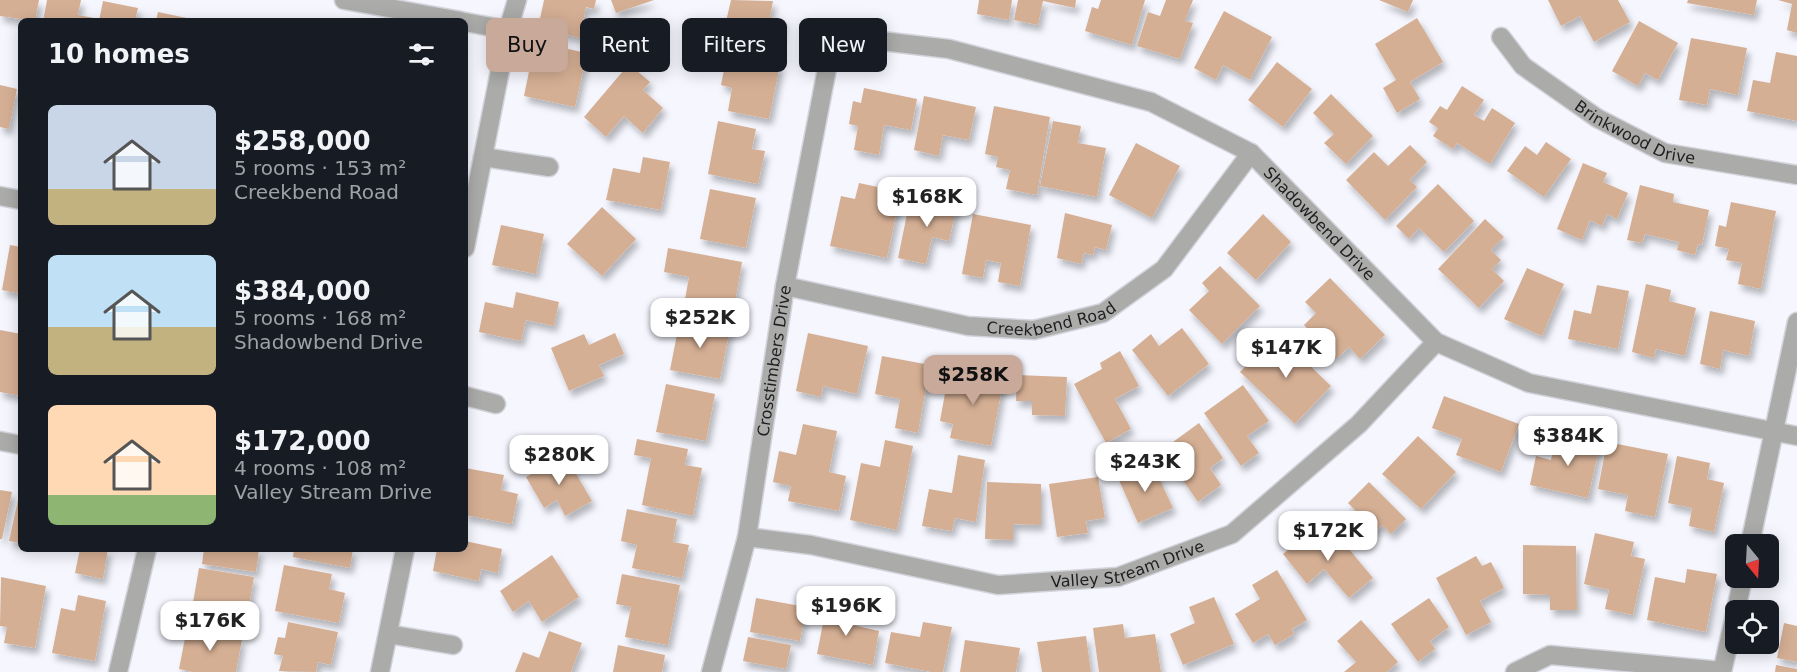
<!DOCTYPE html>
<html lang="en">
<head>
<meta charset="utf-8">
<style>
	:root { --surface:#171b24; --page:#242831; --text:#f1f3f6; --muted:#9ea1a6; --accent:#c8a99a }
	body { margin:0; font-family:"DejaVu Sans",sans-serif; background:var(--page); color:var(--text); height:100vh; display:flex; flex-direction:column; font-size:22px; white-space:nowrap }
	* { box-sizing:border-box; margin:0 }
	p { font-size:20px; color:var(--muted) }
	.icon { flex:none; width:33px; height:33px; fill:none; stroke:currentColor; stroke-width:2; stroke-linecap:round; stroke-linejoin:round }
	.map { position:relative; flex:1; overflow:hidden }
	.sheet { position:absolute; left:18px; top:18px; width:450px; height:534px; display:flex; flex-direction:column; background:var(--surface); border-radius:9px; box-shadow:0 3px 15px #0003 }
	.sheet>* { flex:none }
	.guide { position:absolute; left:486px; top:18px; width:570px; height:54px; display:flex; gap:12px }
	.needle { width:39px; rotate:162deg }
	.buttons { position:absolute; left:1725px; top:534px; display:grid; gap:12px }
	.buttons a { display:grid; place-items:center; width:54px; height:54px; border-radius:9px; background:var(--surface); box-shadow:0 3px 15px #0003; font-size:30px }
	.price { position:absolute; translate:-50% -51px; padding:0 14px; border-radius:12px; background:#fff; color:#222; font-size:20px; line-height:39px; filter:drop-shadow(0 2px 3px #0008) }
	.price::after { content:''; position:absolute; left:50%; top:36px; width:18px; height:14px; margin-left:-9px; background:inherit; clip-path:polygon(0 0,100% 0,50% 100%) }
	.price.selected { background:var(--accent); color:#111 }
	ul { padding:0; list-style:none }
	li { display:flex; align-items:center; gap:18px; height:150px; padding:0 30px }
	li span { display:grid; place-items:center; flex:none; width:168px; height:120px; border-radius:9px; color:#555 }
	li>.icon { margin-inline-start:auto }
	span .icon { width:72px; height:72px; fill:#fffc; stroke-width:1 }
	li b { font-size:26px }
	h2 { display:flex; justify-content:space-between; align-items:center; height:72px; padding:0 30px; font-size:26px }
	.tag { padding:0 21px; border-radius:9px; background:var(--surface); box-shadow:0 3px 15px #0003; font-size:21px; line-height:54px }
	.tag.selected { background:var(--accent); color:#111 }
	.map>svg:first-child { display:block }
	.building { fill:#d5af94; filter:url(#shadow) }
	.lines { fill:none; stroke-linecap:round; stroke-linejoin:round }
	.minor-casing { stroke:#d3d3db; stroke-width:21 }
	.minor { stroke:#abaca9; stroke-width:18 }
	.labels { text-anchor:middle; stroke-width:5; stroke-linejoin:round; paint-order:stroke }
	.street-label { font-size:16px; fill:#1e1e21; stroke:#fff }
</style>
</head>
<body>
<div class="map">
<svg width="1797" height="672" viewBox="0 0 1797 672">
	<defs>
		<filter id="shadow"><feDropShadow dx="3.5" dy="6" stdDeviation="3" flood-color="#0004"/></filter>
	</defs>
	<rect width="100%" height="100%" fill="#f5f6fe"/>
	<path class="building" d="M0 0H39L35 21 0 16Z
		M47 0H81L78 15 94 18 93 21H43Z
		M544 0H596L594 9 586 7 580 38 538 28Z
		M611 0H654L616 13Z
		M731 0 773 1 770 17 783 20 776 51 722 39Z
		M979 0H1012L1009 20 977 14Z
		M1018 0H1076L1075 8 1043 1 1038 25 1014 20Z
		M1101 0H1145L1132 45 1085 31 1092 7 1098 9Z
		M1166 0H1193L1185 21 1193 23 1180 59 1137 46 1148 12 1160 16Z
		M1379 0H1413L1408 12Z
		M1548 0H1618L1630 22 1594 42 1580 16 1561 26Z
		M1688 0H1757L1754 15 1687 3Z
		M1778 0H1797V33L1787 30 1792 4Z
		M103 1 138 8 135 21H99Z
		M1224 11 1272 37 1250 80 1223 65 1216 80 1194 68Z
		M158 12 196 20V21H156Z
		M1417 18 1443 62 1410 82 1420 99 1397 113 1383 88 1396 80 1375 44Z
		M1639 21 1678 43 1658 80 1645 73 1638 86 1612 71Z
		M1691 38 1747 48 1738 95 1710 89 1707 105 1679 100Z
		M535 42 587 53 575 107 524 96Z
		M1776 52 1797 56V121L1747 111 1753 80 1770 83Z
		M727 55 780 65 769 119 728 111 732 88 721 85Z
		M1277 62 1312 89 1283 127 1248 100Z
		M629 64 650 82 643 90 663 108 643 133 624 116 606 137 584 117Z
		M0 85 17 89 9 129 0 127Z
		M1462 86 1484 100 1474 115 1484 121 1492 108 1515 123 1490 164 1457 143 1453 149 1433 136 1438 128 1429 122 1440 106 1447 110Z
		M864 88 917 99 911 130 884 125 879 155 854 150 858 126 849 124 853 101 861 103Z
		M1331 94 1373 136 1346 164 1324 143 1334 134 1313 113Z
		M924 96 976 107 969 140 943 135 939 156 914 150Z
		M994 106 1050 117 1037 195 1006 189 1010 170 996 167 998 157 985 154Z
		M718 121 756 129 752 149 765 151 758 184 708 174Z
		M1053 121 1081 126 1078 143 1106 148 1097 197 1040 186Z
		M1546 142 1571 159 1544 197 1507 171 1525 146 1537 155Z
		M1136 143 1180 166 1152 218 1109 195Z
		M1410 145 1427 162 1410 180 1417 187 1385 220 1346 180 1374 152 1388 166Z
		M643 157 670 162 661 210 606 200 613 168 640 173Z
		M1583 163 1607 173 1603 182 1628 193 1617 219 1607 214 1602 226 1590 220 1582 240 1557 229Z
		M859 183 901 192 887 258 830 246 841 196 855 199Z
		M1438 184 1474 221 1444 252 1419 228 1409 239 1396 226Z
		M1640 185 1674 194 1673 202 1709 210 1702 245 1698 244 1695 255 1677 250 1679 242 1645 234 1642 243 1627 240Z
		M710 189 756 198 746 248 700 239Z
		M927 195 958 201 949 241 932 237 926 264 898 258 908 209 923 212Z
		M1731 202 1776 211 1761 289 1738 284 1742 263 1726 260 1729 249 1715 246 1719 225 1726 227Z
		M602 207 636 239 602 276 567 244Z
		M1065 213 1112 225 1106 250 1095 247 1093 255 1084 253 1081 264 1057 258Z
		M973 214 1031 225 1020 286 998 282 1001 263 986 260 983 278 962 274Z
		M1263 214 1291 242 1256 280 1227 253Z
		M1485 219 1504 237 1491 250 1501 260 1492 269 1504 281 1479 308 1438 269Z
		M501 225 544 234 536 274 492 265Z
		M10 245 21 247V294L2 290Z
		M668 248 742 262 733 314 684 305 689 277 664 272Z
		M1220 266 1260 306 1222 344 1189 310 1209 291 1202 283Z
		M1527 268 1564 284 1542 336 1504 319Z
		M1330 278 1385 335 1360 359 1349 347 1336 359 1304 325 1316 313 1305 302Z
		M1646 284 1671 290 1669 301 1696 308 1685 356 1656 349 1654 358 1632 352Z
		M1597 285 1629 291 1618 349 1568 339 1574 310 1591 314Z
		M516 292 559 302 554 326 526 320 521 341 479 332 485 302 513 308Z
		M1710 311 1755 321 1749 356 1723 350 1720 369 1700 364Z
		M680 319 730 329 720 379 670 370Z
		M1182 328 1209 364 1168 396 1132 350 1151 334 1159 346Z
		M0 330 21 334V396L0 392Z
		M615 333 624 354 599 365 604 376 569 391 551 348 584 334 589 345Z
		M808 333 868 346 857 394 823 386 821 397 796 391Z
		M1277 334 1331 386 1295 424 1240 372Z
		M1120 351 1139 386 1115 399 1131 429 1106 443 1074 384 1102 369 1100 363Z
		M882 356 930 365 918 433 895 428 900 399 875 394Z
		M978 367 1005 373 991 446 950 438 953 424 940 421 948 377 975 382Z
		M1017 375 1067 377 1065 416 1032 415V401H1016Z
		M666 384 715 394 706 441 656 432Z
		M1243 385 1269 421 1247 436 1259 453 1241 466 1204 413Z
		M1444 396 1519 424 1501 472 1456 455 1462 439 1432 428Z
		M1199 423 1223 458 1210 468 1221 485 1198 502 1162 450Z
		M803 424 837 431 829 472 846 476 839 511 788 501 791 486 773 482 779 451 796 455Z
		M1572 434 1601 440 1588 498 1530 485 1536 456 1551 460 1554 445 1568 448Z
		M1418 436 1456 472 1421 509 1382 474Z
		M637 439 688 449 685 465 702 468 693 516 642 505 651 458 634 455Z
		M885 440 913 446 897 530 850 520 861 463 880 467Z
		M1607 442 1668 454 1655 517 1625 511 1628 495 1598 489Z
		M565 455 592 501 565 516 557 500 544 508 526 477Z
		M958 455 985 460 976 522 955 518 952 531 922 526 929 489 952 493Z
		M1677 456 1710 463 1707 479 1724 483 1714 532 1689 526 1692 508 1668 503Z
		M1152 463 1173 508 1138 523 1118 478Z
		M465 468 504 475 501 490 518 494 512 524 465 515Z
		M1098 477 1105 518 1086 521 1088 533 1057 537 1049 484Z
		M987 482 1041 484V525L1013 524V540L985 539Z
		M1369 482 1406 519 1391 534 1382 525 1365 541 1350 526 1360 515 1348 503Z
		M0 490 12 492 2 539H0Z
		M20 491H21V543L9 541Z
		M627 509 677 519 673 542 689 545 682 578 632 568 637 545 621 541Z
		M1334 531 1373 578 1349 598 1324 569 1307 584 1283 554 1310 532 1320 543Z
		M1595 533 1634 542 1631 556 1645 559 1633 615 1605 609 1609 590 1584 584Z
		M465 541 502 549 498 573 481 569 479 581 433 571 437 549H465Z
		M1523 545 1576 546 1577 610H1550V595L1523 594Z
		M80 549H108L103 579 75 573Z
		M204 549H259L256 572 202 564Z
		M294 549H353L350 568 293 557Z
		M552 555 579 597 542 622 529 601 513 612 500 591Z
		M1476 556 1482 566 1491 562 1504 588 1480 601 1491 622 1466 635 1436 578Z
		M284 565 332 574 329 589 345 593 339 623 275 611Z
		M199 568 254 577 245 629 190 620Z
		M1687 569 1717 574 1706 632 1647 620 1655 577 1685 583Z
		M1277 570 1307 620 1292 629 1294 634 1275 645 1268 634 1253 643 1235 614 1260 599 1252 585Z
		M622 574 680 585 668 645 625 637 631 607 616 604Z
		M1 577 46 586 35 648 4 643 7 627 0 626Z
		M78 595 106 601 95 661 52 653 61 608 75 611Z
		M1214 597 1234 644 1183 665 1170 634 1195 623 1189 607Z
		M756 598 806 607 800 641 750 632Z
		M1429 598 1449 627 1430 641 1435 649 1418 662 1391 624Z
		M827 603 855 608 852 625 879 631 873 665 817 654Z
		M1361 620 1398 662 1387 672H1344L1356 662 1337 641Z
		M288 622 338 632 331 665 318 662 316 672 279 671 283 656 274 654 278 637 285 638Z
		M923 622 952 627 943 672H931L885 663 891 632 920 637Z
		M1784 623 1797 626V662L1777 658Z
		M1123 624 1125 638 1155 634 1161 672H1099L1093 628Z
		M187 628 242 639 236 672H193L179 669Z
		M549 631 582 643 571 672H515L523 652 539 658Z
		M1086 636 1091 672H1042L1037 642Z
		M748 637 791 645 786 669 743 661Z
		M965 640 1020 648 1016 672H960Z
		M618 645 665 655 662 672H613Z
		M1776 665 1797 669V672H1775Z"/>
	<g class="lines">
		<defs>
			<g id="minor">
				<path d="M344 0 461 21"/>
				<path d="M465 22 508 30"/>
				<path id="s1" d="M1501 37 1523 66 1597 118 1665 153 1797 175"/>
				<path d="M483 157 549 167"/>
				<path d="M0 196 21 200"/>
				<path d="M465 248 508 30 517 0"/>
				<path id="s2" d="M785 286 968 326 1034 330 1103 313 1164 269 1251 153"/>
				<path d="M465 396 496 404"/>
				<path d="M0 441 21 445"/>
				<path id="s3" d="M747 537 811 545 998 585 1118 577 1232 534 1359 424 1436 342"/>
				<path d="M1750 544 1797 322"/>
				<path d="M1736 610 1743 578"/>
				<path d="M388 634 453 645"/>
				<path d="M118 672 147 549"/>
				<path d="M380 672 405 549"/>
				<path id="s4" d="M711 672 747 537 785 286 831 48 856 38 949 49 1151 102 1251 153 1436 342 1529 383 1797 436"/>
				<path d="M1515 672 1550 655 1722 671"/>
				<path d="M1722 672 1736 611"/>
			</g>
		</defs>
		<use href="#minor" class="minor-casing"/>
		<use href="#minor" class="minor"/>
	</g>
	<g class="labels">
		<g class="street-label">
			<text dy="6" stroke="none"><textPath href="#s1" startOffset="168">Brinkwood Drive</textPath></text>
			<text dy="6" stroke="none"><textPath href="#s4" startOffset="1176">Shadowbend Drive</textPath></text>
			<text dy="6" stroke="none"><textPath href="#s2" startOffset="272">Creekbend Road</textPath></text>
			<text dy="6" stroke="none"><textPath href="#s4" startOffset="318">Crosstimbers Drive</textPath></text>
			<text dy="6" stroke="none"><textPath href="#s3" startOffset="388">Valley Stream Drive</textPath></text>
		</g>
	</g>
</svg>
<div class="buttons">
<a><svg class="needle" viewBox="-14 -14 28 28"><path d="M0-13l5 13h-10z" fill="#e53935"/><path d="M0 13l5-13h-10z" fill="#9ea1a6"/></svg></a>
<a><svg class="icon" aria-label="locate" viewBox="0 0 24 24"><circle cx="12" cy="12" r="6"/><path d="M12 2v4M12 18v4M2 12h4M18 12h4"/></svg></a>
</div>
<b class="price" style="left:927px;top:228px">$168K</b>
<b class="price" style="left:700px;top:349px">$252K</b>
<b class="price" style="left:1286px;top:379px">$147K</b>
<b class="price selected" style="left:973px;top:406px">$258K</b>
<b class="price" style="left:1568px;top:467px">$384K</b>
<b class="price" style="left:559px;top:486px">$280K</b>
<b class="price" style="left:1145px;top:493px">$243K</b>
<b class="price" style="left:1328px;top:562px">$172K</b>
<b class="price" style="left:846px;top:637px">$196K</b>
<b class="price" style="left:210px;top:652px">$176K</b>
<div class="guide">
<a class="tag selected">Buy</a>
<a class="tag">Rent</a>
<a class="tag">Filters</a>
<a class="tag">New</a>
</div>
<section class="sheet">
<h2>10 homes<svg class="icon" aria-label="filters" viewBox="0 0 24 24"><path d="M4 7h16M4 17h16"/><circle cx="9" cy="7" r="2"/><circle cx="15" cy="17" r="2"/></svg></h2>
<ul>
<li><span style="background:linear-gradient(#c9d6e8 70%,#c2b280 0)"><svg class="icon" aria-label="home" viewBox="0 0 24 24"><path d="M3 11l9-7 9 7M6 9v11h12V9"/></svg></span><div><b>$258,000</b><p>5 rooms · 153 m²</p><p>Creekbend Road</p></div></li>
<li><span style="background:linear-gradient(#bfe0f5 60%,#c2b280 0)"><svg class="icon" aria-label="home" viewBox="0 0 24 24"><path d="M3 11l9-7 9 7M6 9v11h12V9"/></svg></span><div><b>$384,000</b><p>5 rooms · 168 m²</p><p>Shadowbend Drive</p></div></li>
<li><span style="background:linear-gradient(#ffd9b3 75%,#8fb573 0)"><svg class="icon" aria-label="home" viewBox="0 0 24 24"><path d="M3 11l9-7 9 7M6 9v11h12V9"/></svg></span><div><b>$172,000</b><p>4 rooms · 108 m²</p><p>Valley Stream Drive</p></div></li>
</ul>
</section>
</div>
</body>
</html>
